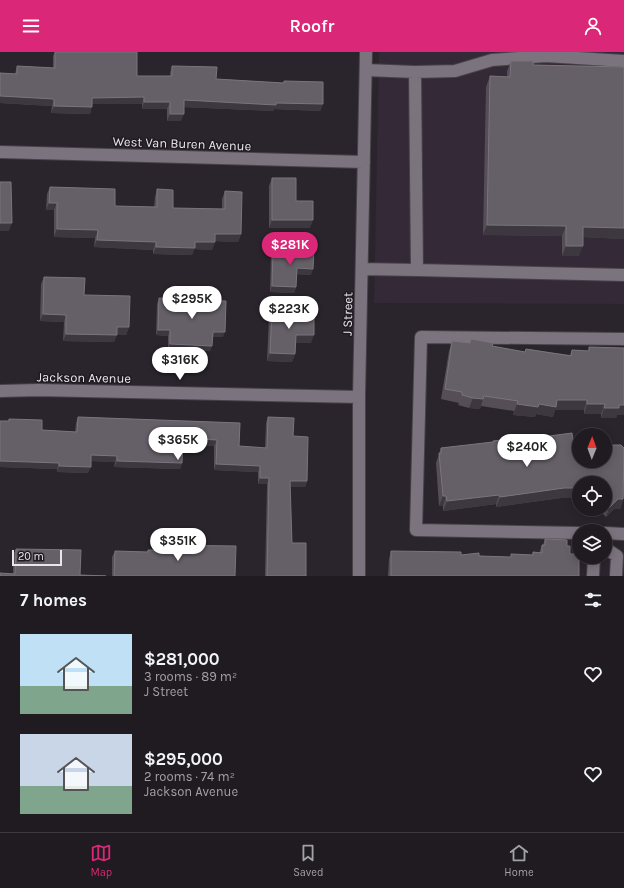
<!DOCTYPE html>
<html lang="en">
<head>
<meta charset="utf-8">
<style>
	:root { --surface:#201b21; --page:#2d282e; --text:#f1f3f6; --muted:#a2a1a5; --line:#3d393f; --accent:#db2777 }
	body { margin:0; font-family:Karla,sans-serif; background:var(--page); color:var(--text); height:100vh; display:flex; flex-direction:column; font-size:15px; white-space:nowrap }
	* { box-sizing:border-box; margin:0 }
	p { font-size:13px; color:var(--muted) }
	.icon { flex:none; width:22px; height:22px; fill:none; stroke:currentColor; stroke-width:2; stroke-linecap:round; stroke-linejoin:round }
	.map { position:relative; height:524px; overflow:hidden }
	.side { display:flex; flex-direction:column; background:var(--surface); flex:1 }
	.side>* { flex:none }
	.needle { width:26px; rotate:1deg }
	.buttons { position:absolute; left:572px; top:376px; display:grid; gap:8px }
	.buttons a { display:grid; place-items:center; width:40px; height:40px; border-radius:50%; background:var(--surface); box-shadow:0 2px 10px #0003,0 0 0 1px var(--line); font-size:20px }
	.scale { position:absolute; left:12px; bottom:10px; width:50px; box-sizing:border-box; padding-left:4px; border:2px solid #eae5eb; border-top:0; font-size:11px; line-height:14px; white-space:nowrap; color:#eae5eb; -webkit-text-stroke:3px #201a22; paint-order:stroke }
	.price { position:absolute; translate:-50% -34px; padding:0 9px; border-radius:14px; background:#fff; color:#222; font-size:13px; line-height:26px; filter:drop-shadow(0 1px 2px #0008) }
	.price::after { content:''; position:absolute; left:50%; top:24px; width:12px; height:9px; margin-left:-6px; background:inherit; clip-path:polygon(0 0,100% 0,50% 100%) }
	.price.selected { background:var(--accent); color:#fff }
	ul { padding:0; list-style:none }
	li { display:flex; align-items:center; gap:12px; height:100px; padding:0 20px }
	li span { display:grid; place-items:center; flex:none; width:112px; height:80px; border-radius:0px; color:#555 }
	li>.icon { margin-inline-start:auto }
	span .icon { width:48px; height:48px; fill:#fffc; stroke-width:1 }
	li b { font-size:17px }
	h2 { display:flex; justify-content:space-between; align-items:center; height:48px; padding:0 20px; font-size:17px }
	header { display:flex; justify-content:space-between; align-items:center; height:52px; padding:0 20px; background:var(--accent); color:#fff; font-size:18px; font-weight:600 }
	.dock { display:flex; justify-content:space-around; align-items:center; height:56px; border-top:1px solid var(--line); background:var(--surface); font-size:11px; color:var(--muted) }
	.dock a { display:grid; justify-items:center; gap:2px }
	.dock .selected { color:var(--accent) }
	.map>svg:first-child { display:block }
	.built { fill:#342936 }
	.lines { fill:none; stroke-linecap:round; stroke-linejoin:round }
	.minor-casing { stroke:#474148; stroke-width:14 }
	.minor { stroke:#7b737d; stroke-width:12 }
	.wall { fill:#554e57 }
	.shaded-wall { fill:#3d373f }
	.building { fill:#655f67; stroke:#7a747c }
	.labels { text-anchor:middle; stroke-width:3; stroke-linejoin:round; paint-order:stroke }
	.street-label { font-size:13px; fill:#eae5eb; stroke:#201a22 }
</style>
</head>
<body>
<header><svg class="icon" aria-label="menu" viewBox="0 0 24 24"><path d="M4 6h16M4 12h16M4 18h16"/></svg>Roofr<svg class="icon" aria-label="person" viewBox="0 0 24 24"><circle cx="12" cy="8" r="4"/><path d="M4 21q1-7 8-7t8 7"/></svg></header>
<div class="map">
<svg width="624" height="524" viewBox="0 0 624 524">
	<rect width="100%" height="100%" fill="#2a242c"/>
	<path class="built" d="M379 0H624V252L374 251Z"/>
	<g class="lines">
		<defs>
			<path id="minor" d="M366 18 415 20 455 19 492 8 546 4 624 9
				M415 20 417 218 624 223
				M0 100 364 110
				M362 217 417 218
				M0 339 38 338 359 345
				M579 481 416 478 421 285 624 287
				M605 481 624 482
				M605 496 617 504 616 524
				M359 524V345L366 0
				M593 524 594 505"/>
		</defs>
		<use href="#minor" class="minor-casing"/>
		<use href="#minor" class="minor"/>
	</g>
	<path class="wall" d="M55 0H137V24H170V21L172 14 216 27 283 31 284 29 323 52 320 59 274 57V59L184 55 181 69H167V57H142V52H92L90 62 51 61 52 54 0 51V21L15 22 17 14 53 16V4Z
		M511 9 533 13 624 15V187L583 185 579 204H562V184L483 183 486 35 490 24 507 25V19Z
		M272 126 296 149 310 176H269V134Z
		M50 135 115 154 154 155 155 145 157 137 173 156 222 157V147L225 139 241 182 238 190 215 189 212 198 194 197 192 203 153 202V198L94 195 95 186 54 185V158H46L47 142Z
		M273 197 311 223 296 222V235L294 241 270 240 271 202Z
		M44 225 84 243 129 275 126 283 117 282 114 290 63 289 64 270 40 269 41 232Z
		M159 246 223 285H213L210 299 168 298V284L156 283 157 252Z
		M272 258 311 291H296L295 302 292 310 267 309 269 266Z
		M471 287 492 294 525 300 526 297 570 303 572 298 588 299 589 295 624 296V363H617L616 366H601V362H584V358H555L553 365 536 362 535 365 513 363 514 359 481 354 480 357 469 356 458 353 459 351 441 347 449 299 452 289 470 291Z
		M78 365 240 371 239 394 265 396 266 371 268 365 293 384 307 429 305 435H290L292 491 306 524H265L267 432H258V420L214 418V394L183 392 182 411 180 417 114 415 115 410 91 409 88 421 57 420V417L0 415V369H8L9 367 42 378 75 380 76 371Z
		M519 388 575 400 579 409 624 396V445L620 457H614L606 465 598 457H605V431L561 446 496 455V452L443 459V454H439L436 411 441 396 493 390V389Z
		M545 487 567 494 579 524H388L389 507 391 499 461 503 511 505V502L532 503 533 500 539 501 542 493H543Z
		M159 493 235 524H112V505L115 499 147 500 148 498H157Z
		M16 497 80 523 13 522V503Z"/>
	<path class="shaded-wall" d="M0 44 54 47 52 54 0 51Z
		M144 45 142 52H90L92 46Z
		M184 48 276 51 323 52 320 59 274 57V59L181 55Z
		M144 50H170L167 57H142Z
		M54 54 92 55 90 62 51 61Z
		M170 62H184L181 69H167Z
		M49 151H57L54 158H46Z
		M272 168H313L310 176H269Z
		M0 171H12L9 179H0Z
		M487 173 566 174 562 184 483 183Z
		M583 175 624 176V187L579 185Z
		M57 177 98 178 95 186 54 185Z
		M215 182H241L238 190 213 189Z
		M97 188 156 190 153 198 94 195Z
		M195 190H215L212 198 194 197 192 203 153 202 156 195Z
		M566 194H583L579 204H562Z
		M297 216 313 217 311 223 295 222Z
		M272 234 296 235 294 241 270 240Z
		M43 262 66 263 64 270 40 269Z
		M117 275H129L126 283 115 282Z
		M158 278H170L168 284 156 283Z
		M213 280H225L223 285H211Z
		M66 282 117 283 114 290 63 289Z
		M296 283H314L311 291H293Z
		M170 292 212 294 210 299 168 298Z
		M270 301 295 302 292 310 267 309Z
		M473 346 483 347 480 357 469 356Z
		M557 348H587L584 358H555L553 365 536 362 535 365 513 363 517 352Z
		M587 352H605L601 362H584Z
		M619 353H624V363H617L616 366H601L604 356Z
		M183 386 217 388 214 394 181 392Z
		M91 403 117 404 115 410 89 409Z
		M0 409 59 411 57 417 0 415Z
		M117 409 182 411 180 417 114 415Z
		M216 412 260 414 258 420 214 418Z
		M59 414 91 415 88 421 57 420Z
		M260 426H269L267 432H258Z
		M290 429H307L305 435H287Z
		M564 436H579V446H561L496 455 500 445Z
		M499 443 496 452 443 459 447 449Z
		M443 444H446L443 454H439Z
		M618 447H623L620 457H614L606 465 609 456Z"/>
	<path class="building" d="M55 0H137V24H172V14L217 15 216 27 284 31V29L323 30V52L276 51V53L184 48V62H170V50H144V45L92 46V55L54 54V47L0 44V21L17 22V14L55 16Z
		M511 9H533V13L624 15V176L583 175V194H566V174L487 173 490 24 510 25Z
		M272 126H296V149H313V168H272Z
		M0 130H11L12 171H0Z
		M50 135 115 137V154L157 155V137L173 138V156L225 157V139L242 140 241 182H215V190H195V196L156 195V190L97 188 98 178 57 177V151H49Z
		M273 197 314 198 313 217 297 216 296 235 272 234Z
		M44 225 85 226 84 243 130 244 129 275H117V283L66 282V263L43 262Z
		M159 246 226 249 225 280H213L212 294 170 292V278H158Z
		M272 258 314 260V283H296L295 302 270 301Z
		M471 287 493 291 492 294 525 300 526 297 571 304 572 298 589 299V295L624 296V353H619V356H604L605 352H587V348H557L556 355 539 352 538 355 517 352 518 349 484 344 483 347 473 346 462 343V340L445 337 452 289 470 291Z
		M78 365 240 371 239 394 267 396 268 365 294 366 293 384 308 385 307 429H290L292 491H306V524H267L269 426H260V414L216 412 217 388 183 386 182 411 117 409V404L91 403V415L59 414V411L0 409V369H9V367L42 368V378L77 380Z
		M572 381 575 400H579V409H605V393H621L624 396 623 447H618L609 456 605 451V431H579V436H564L500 445 499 443 447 449 446 444H443L439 401H441V396L493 390V389L519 386V388Z
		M545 487 567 488V494H570V502H579V524H391V499L461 500V503L479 501V504L511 505V502L533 503V500L542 501V493H545Z
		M159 493 236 494 235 524H114L115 499 148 500V498H158Z
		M16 497 81 498 80 523 106 524H0V521L15 522Z"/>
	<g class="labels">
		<g class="street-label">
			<text transform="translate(182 91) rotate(2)" y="5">West Van Buren Avenue</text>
			<text transform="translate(347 262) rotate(-89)" y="5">J Street</text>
			<text transform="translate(84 325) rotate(1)" y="5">Jackson Avenue</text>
		</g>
	</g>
</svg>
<div class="buttons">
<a><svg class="needle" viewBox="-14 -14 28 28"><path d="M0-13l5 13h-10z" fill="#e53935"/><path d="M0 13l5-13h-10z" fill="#a2a1a5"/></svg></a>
<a><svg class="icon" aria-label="locate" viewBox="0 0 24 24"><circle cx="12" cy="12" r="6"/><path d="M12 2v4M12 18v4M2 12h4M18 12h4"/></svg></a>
<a><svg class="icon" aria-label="layers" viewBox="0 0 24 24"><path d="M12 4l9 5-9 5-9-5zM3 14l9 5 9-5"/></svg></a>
</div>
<div class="scale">20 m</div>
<b class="price selected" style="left:290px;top:214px">$281K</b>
<b class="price" style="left:192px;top:268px">$295K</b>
<b class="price" style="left:289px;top:278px">$223K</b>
<b class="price" style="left:180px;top:329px">$316K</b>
<b class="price" style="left:178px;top:409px">$365K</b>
<b class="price" style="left:527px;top:416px">$240K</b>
<b class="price" style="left:178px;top:510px">$351K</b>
</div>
<section class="side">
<h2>7 homes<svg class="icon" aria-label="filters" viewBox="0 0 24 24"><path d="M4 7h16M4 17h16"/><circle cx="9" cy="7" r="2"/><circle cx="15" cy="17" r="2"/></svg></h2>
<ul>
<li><span style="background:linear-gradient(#bfe0f5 65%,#7fa58c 0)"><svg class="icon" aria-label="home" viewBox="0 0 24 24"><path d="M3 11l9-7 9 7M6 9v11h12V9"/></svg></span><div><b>$281,000</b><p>3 rooms · 89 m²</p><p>J Street</p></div><svg class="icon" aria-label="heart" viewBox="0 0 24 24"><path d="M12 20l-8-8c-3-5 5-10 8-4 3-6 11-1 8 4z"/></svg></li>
<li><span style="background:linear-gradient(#c9d6e8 65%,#7fa58c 0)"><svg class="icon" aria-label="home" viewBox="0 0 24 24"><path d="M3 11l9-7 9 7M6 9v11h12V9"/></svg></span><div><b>$295,000</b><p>2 rooms · 74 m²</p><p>Jackson Avenue</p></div><svg class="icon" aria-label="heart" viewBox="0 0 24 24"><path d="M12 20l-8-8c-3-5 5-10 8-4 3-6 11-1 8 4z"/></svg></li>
</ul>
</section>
<nav class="dock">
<a class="selected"><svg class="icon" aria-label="map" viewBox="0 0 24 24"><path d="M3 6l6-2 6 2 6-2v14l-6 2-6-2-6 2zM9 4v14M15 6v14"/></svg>Map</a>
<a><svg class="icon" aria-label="saved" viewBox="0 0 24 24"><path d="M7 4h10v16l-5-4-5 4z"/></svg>Saved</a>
<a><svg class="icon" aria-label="home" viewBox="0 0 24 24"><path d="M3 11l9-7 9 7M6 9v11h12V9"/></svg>Home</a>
</nav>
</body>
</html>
